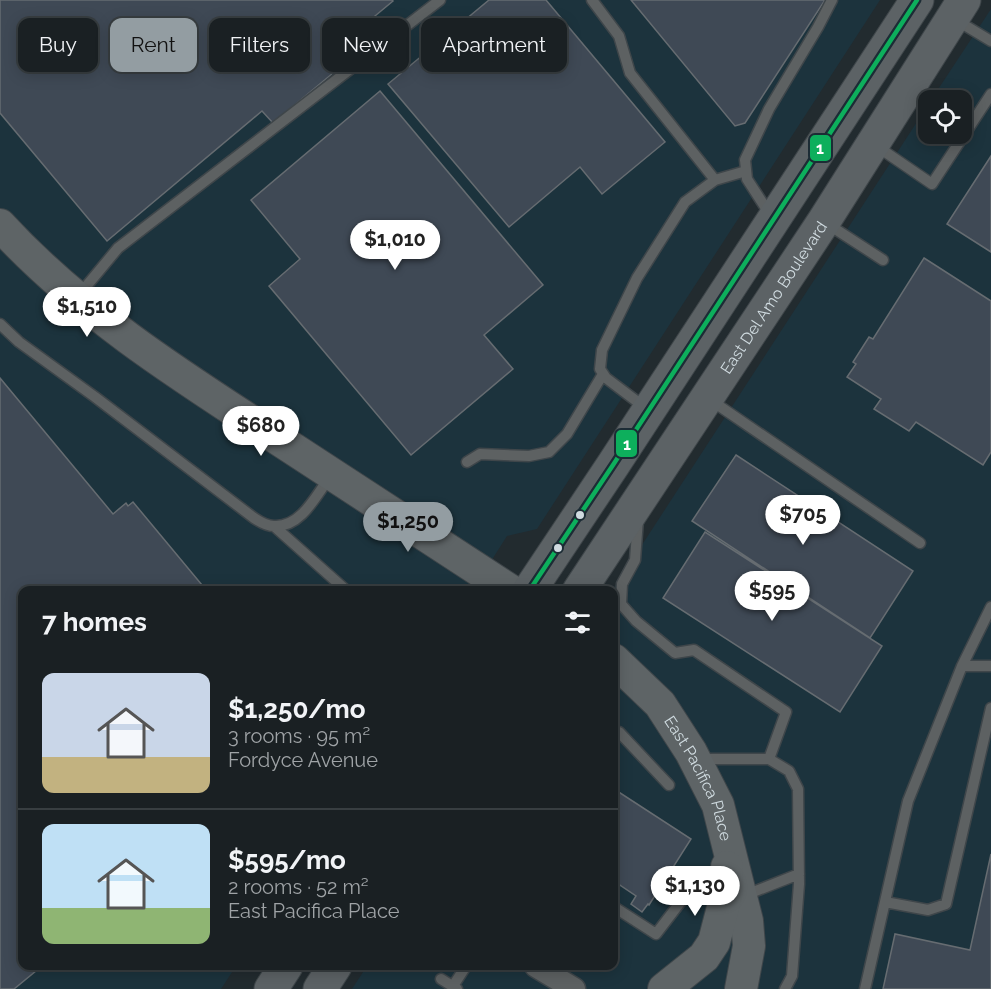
<!DOCTYPE html>
<html lang="en">
<head>
<meta charset="utf-8">
<style>
	:root { --surface:#1a2023; --page:#23282b; --text:#f1f3f6; --muted:#9fa3a6; --line:#383e41; --accent:#939da2 }
	body { margin:0; font-family:Raleway,sans-serif; background:var(--page); color:var(--text); height:100vh; display:flex; flex-direction:column; font-size:22px; white-space:nowrap }
	* { box-sizing:border-box; margin:0 }
	p { font-size:20px; color:var(--muted) }
	.icon { flex:none; width:33px; height:33px; fill:none; stroke:currentColor; stroke-width:2; stroke-linecap:round; stroke-linejoin:round }
	.map { position:relative; flex:1; overflow:hidden }
	.panel { position:absolute; left:18px; top:586px; width:600px; height:384px; display:flex; flex-direction:column; background:var(--surface); border-radius:12px; box-shadow:0 3px 15px #0003,0 0 0 2px var(--line) }
	.panel>* { flex:none }
	.guide { position:absolute; left:18px; top:18px; width:600px; height:54px; display:flex; gap:12px }
	.fabs { position:absolute; left:918px; top:90px; display:grid; gap:12px }
	.fabs a { display:grid; place-items:center; width:54px; height:54px; border-radius:12px; background:var(--surface); box-shadow:0 3px 15px #0003,0 0 0 2px var(--line); font-size:30px }
	.price { position:absolute; translate:-50% -51px; padding:0 14px; border-radius:21px; background:#fff; color:#222; font-size:20px; line-height:39px; filter:drop-shadow(0 2px 3px #0008) }
	.price::after { content:''; position:absolute; left:50%; top:36px; width:18px; height:14px; margin-left:-9px; background:inherit; clip-path:polygon(0 0,100% 0,50% 100%) }
	.price.selected { background:var(--accent); color:#111 }
	ul { padding:0; list-style:none }
	li { display:flex; align-items:center; gap:18px; height:150px; padding:0 24px }
	li+li { border-top:2px solid var(--line) }
	li span { display:grid; place-items:center; flex:none; width:168px; height:120px; border-radius:12px; color:#555 }
	li>.icon { margin-inline-start:auto }
	span .icon { width:72px; height:72px; fill:#fffc; stroke-width:1 }
	li b { font-size:26px }
	h2 { display:flex; justify-content:space-between; align-items:center; height:72px; padding:0 24px; font-size:26px }
	.pill { padding:0 21px; border-radius:12px; background:var(--surface); box-shadow:0 3px 15px #0003,0 0 0 2px var(--line); font-size:21px; line-height:54px }
	.pill.selected { background:var(--accent); color:#111 }
	.map>svg:first-child { display:block }
	.built { fill:#1c333d }
	.building { fill:#3f4955; stroke:#666c71; stroke-width:1.5 }
	.lines { fill:none; stroke-linecap:round; stroke-linejoin:round }
	.lane-casing { stroke:#3f464a; stroke-width:13 }
	.street-casing { stroke:#3f464a; stroke-width:25 }
	.secondary-casing { stroke:#3f464a; stroke-width:34 }
	.primary-casing { stroke:#3f464a; stroke-width:35 }
	.lane { stroke:#5d6162; stroke-width:10 }
	.street { stroke:#5d6162; stroke-width:22 }
	.secondary { stroke:#5e6466; stroke-width:32 }
	.primary { stroke:#5c6265; stroke-width:33 }
	.bus-1-casing { stroke:#1c2c35; stroke-width:9 }
	.bus-1 { stroke:#0daf5c; stroke-width:4.5 }
	.bus-dot { fill:#d0dbe0; stroke:#1c2c35; stroke-width:2 }
	.labels { text-anchor:middle; stroke-width:4.5; stroke-linejoin:round; paint-order:stroke }
	.street-label { font-size:16px; fill:#d0dbe0; stroke:#1c2c35 }
	.line-badge { stroke:#1c2c35; stroke-width:2 }
	.badge-label { font-size:16px; text-anchor:middle; font-weight:bold; fill:#fff }
</style>
</head>
<body>
<div class="map">
<svg width="991" height="989" viewBox="0 0 991 989">
	<rect width="100%" height="100%" fill="#222b2f"/>
	<path class="built" d="M0 0H880L537 529 507 536 472 591H22V966H236L221 989H0Z
		M991 9V989H352L367 966H614V591H612L928 105V134H962V100H931Z"/>
	<path class="building" d="M0 0H392L393 1 334 50 345 63 273 123 262 111 107 241 0 113Z
		M489 0H546L665 142 602 194 580 167 509 227 388 84Z
		M631 0H825L745 123 735 126Z
		M380 91 543 285 484 335 513 369 411 455 269 286 300 259 251 200Z
		M991 156V252L947 224Z
		M924 258 991 301V452L983 465 916 422 909 431 874 409 881 399 847 377 856 364 853 362 869 337 873 339Z
		M0 378 113 514 126 503 128 506 133 502 207 591H22V966H42L14 989H0Z
		M736 455 913 571 870 638 692 521Z
		M705 532 882 646 840 712 663 598Z
		M614 789 691 839 649 905 648 904 642 912 631 904 636 896 614 881Z
		M991 854V989H883L895 934 970 950Z"/>
	<g class="lines">
		<defs>
			<path id="lane" d="M592 0 619 36 630 73 715 180
				M956 20 991 41
				M875 145 932 184 991 94
				M771 216 747 179 745 160 769 109 818 27 832 0
				M826 223 883 260
				M79 295 118 248 440 0
				M0 324 19 342 95 397 254 518C260 522 268 527 276 526 302 526 316 495 330 477
				M709 399 920 543
				M647 409 606 378 600 369 602 350 637 278 685 202 715 180 746 171
				M467 462 480 454 529 456 549 452 567 434 603 374
				M638 519 635 560 622 584 621 604 636 621 675 653 694 650 786 712 769 759
				M275 527 347 591
				M962 666 991 607
				M614 732H619L669 785
				M700 759H769L789 771 798 789 799 884 792 976 785 989
				M743 896 799 874
				M885 902 928 910 946 904 991 708
				M614 907 656 934 692 887
				M441 979 457 989
				M453 986 466 966
				M865 989 908 801 962 666H991"/>
			<path id="street" d="M536 966 574 989"/>
			<g id="secondary">
				<path d="M0 225C78 310 176 373 272 435 352 487 431 539 511 591"/>
				<path id="s1" d="M614 660 660 704 691 752 718 805 747 921 749 946 741 989"/>
				<path d="M664 989 704 957 714 942 726 896 727 867"/>
			</g>
			<g id="primary">
				<path d="M529 591 613 465 917 0"/>
				<path id="s2" d="M579 591 824 221 964 0"/>
				<path d="M271 989 286 966"/>
				<path d="M320 989 335 966"/>
			</g>
		</defs>
		<use href="#lane" class="lane-casing"/>
		<use href="#street" class="street-casing"/>
		<use href="#secondary" class="secondary-casing"/>
		<use href="#primary" class="primary-casing"/>
		<use href="#lane" class="lane"/>
		<use href="#street" class="street"/>
		<use href="#secondary" class="secondary"/>
		<use href="#primary" class="primary"/>
		<defs>
			<path id="bus-1" d="M529 591 613 465 917 0"/>
		</defs>
		<use href="#bus-1" class="bus-1-casing"/>
		<use href="#bus-1" class="bus-1"/>
	</g>
	<g class="bus-dot">
		<circle cx="580" cy="515" r="5"/>
		<circle cx="558" cy="548" r="5"/>
	</g>
	<g class="labels">
		<g class="street-label">
			<text dy="6" stroke="none"><textPath href="#s2" startOffset="352">East Del Amo Boulevard</textPath></text>
			<text dy="6" stroke="none"><textPath href="#s1" startOffset="148">East Pacifica Place</textPath></text>
		</g>
	</g>
	<g class="line-badge">
		<rect x="809" y="134" width="23" height="28" rx="6" fill="#0daf5c"/>
		<rect x="615" y="429" width="23" height="29" rx="6" fill="#0daf5c"/>
	</g>
	<g class="badge-label">
		<text x="820" y="154">1</text>
		<text x="627" y="450">1</text>
	</g>
</svg>
<div class="fabs">
<a><svg class="icon" aria-label="locate" viewBox="0 0 24 24"><circle cx="12" cy="12" r="6"/><path d="M12 2v4M12 18v4M2 12h4M18 12h4"/></svg></a>
</div>
<b class="price" style="left:395px;top:271px">$1,010</b>
<b class="price" style="left:87px;top:338px">$1,510</b>
<b class="price" style="left:261px;top:457px">$680</b>
<b class="price" style="left:803px;top:546px">$705</b>
<b class="price selected" style="left:408px;top:553px">$1,250</b>
<b class="price" style="left:772px;top:622px">$595</b>
<b class="price" style="left:695px;top:917px">$1,130</b>
<div class="guide">
<a class="pill">Buy</a>
<a class="pill selected">Rent</a>
<a class="pill">Filters</a>
<a class="pill">New</a>
<a class="pill">Apartment</a>
</div>
<section class="panel">
<h2>7 homes<svg class="icon" aria-label="filters" viewBox="0 0 24 24"><path d="M4 7h16M4 17h16"/><circle cx="9" cy="7" r="2"/><circle cx="15" cy="17" r="2"/></svg></h2>
<ul>
<li><span style="background:linear-gradient(#c9d6e8 70%,#c2b280 0)"><svg class="icon" aria-label="home" viewBox="0 0 24 24"><path d="M3 11l9-7 9 7M6 9v11h12V9"/></svg></span><div><b>$1,250/mo</b><p>3 rooms · 95 m²</p><p>Fordyce Avenue</p></div></li>
<li><span style="background:linear-gradient(#bfe0f5 70%,#8fb573 0)"><svg class="icon" aria-label="home" viewBox="0 0 24 24"><path d="M3 11l9-7 9 7M6 9v11h12V9"/></svg></span><div><b>$595/mo</b><p>2 rooms · 52 m²</p><p>East Pacifica Place</p></div></li>
</ul>
</section>
</div>
</body>
</html>
